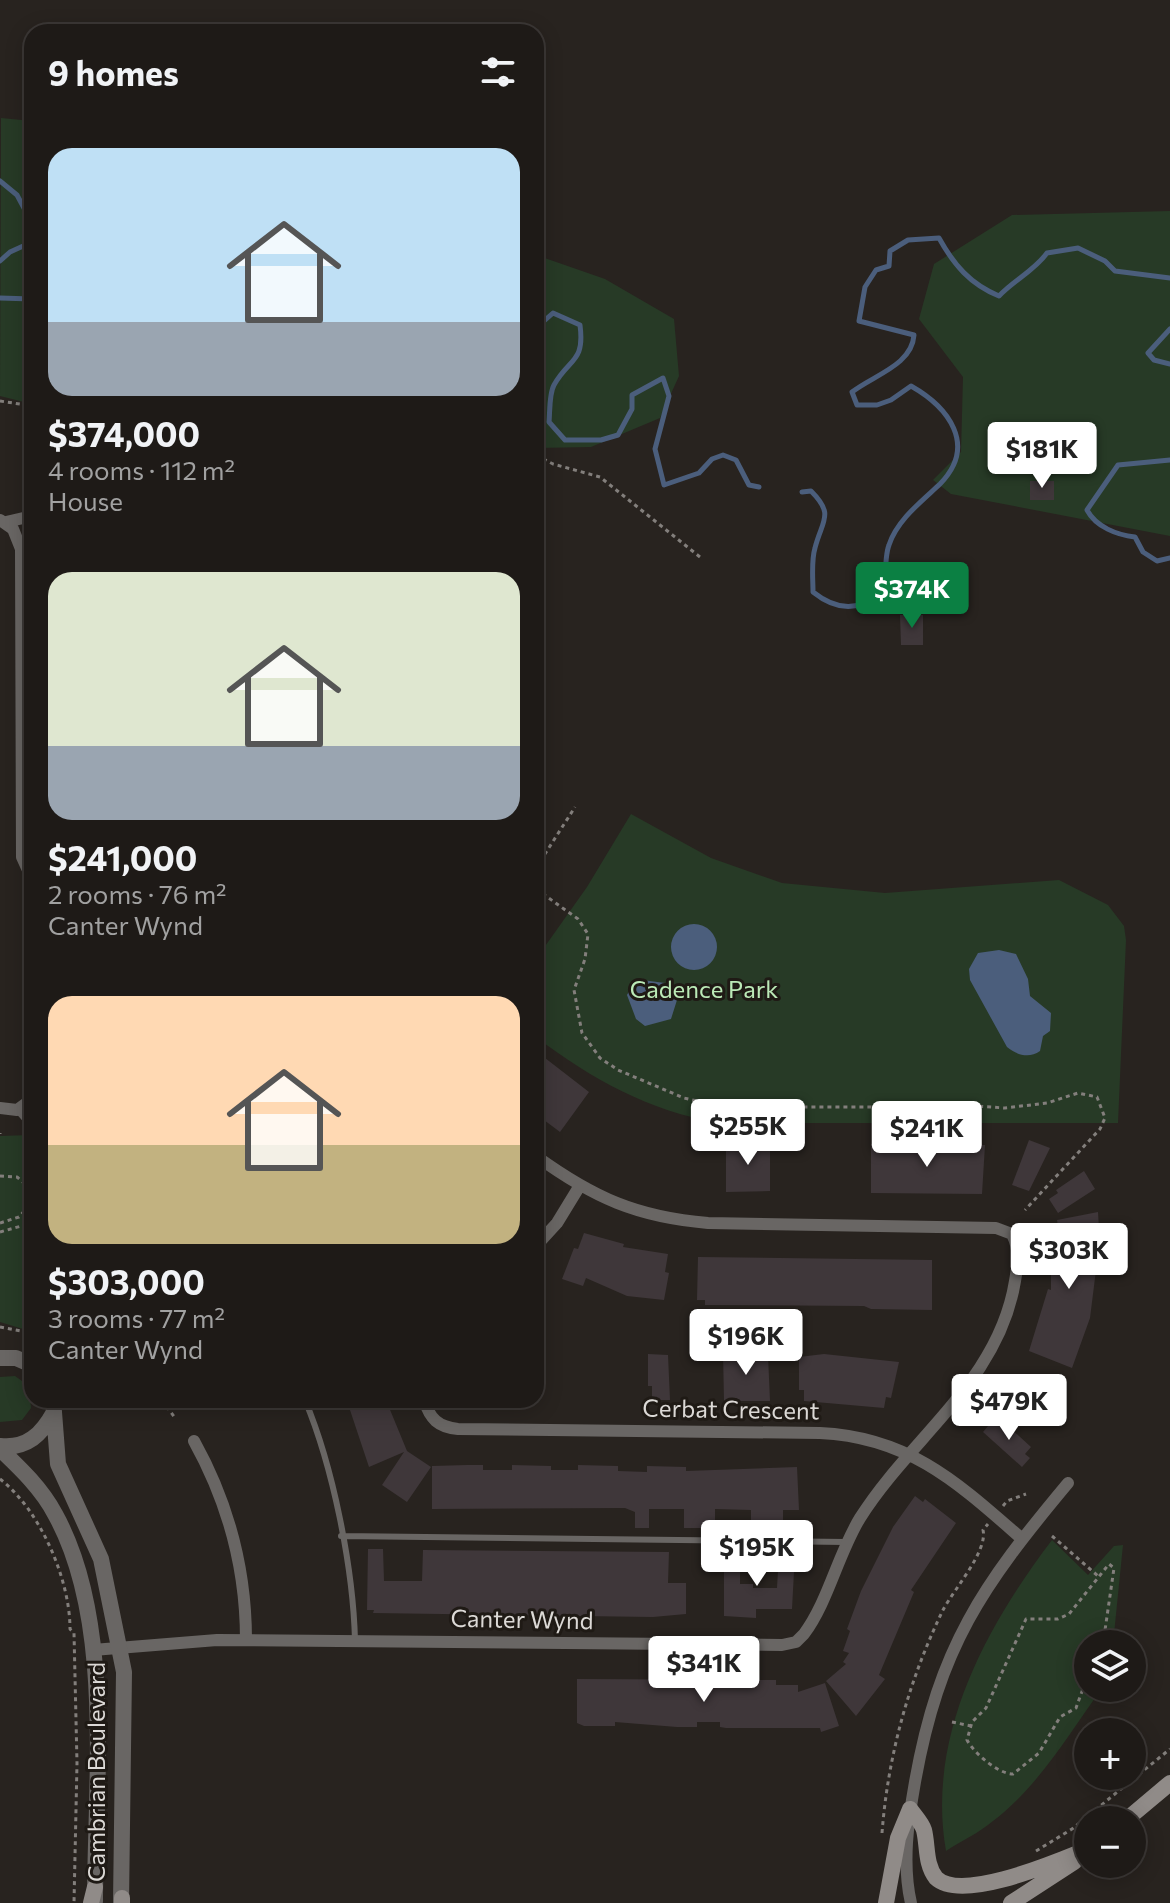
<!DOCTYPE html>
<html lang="en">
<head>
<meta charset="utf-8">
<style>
	:root { --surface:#1e1a17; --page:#2b2724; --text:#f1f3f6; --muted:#a1a1a1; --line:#3c3836; --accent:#0b8043 }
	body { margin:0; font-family:Commissioner,sans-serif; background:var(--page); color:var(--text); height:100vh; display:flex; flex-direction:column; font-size:30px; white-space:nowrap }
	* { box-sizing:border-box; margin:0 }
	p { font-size:26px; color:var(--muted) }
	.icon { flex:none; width:44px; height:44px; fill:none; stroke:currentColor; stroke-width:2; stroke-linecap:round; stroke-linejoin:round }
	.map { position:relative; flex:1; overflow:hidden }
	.details { position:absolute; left:24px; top:24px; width:520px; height:1384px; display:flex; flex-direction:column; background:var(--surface); border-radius:24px; box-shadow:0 4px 20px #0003,0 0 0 2px var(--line) }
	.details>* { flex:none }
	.tools { position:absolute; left:1074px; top:1630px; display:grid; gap:16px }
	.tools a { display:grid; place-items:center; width:72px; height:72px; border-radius:50%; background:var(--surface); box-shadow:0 4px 20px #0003,0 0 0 2px var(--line); font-size:40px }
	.price { position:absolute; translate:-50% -68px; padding:0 18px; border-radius:8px; background:#fff; color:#222; font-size:26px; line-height:52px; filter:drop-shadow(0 2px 4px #0008) }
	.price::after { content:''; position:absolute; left:50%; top:48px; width:24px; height:18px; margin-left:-12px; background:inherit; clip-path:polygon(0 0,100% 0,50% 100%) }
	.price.on { background:var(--accent); color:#fff }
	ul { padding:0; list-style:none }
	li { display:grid; align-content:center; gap:16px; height:424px; padding:0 24px }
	li span { display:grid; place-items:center; height:248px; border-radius:24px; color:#555 }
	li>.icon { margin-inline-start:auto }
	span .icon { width:144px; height:144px; fill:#fffc; stroke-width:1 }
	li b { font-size:34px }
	h2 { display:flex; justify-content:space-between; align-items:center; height:96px; padding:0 24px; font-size:34px }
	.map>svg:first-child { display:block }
	.green { fill:#273a26 }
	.water { fill:#4b5e7c }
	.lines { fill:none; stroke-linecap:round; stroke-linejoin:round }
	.stream { stroke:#4b5e7c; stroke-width:5 }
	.building { fill:#3f373a }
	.path { stroke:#837f7c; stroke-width:3; stroke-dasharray:4 4; stroke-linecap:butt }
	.service { stroke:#696664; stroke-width:6 }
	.minor { stroke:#696664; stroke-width:12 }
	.tertiary { stroke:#696664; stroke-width:16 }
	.secondary { stroke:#908b88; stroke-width:16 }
	.labels { text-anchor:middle; stroke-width:6; stroke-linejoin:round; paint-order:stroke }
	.park-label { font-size:24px; fill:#bbeab7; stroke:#1f1a15 }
	.street-label { font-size:24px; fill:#dcd9d6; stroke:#1f1a15 }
</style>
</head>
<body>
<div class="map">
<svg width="1170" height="1903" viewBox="0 0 1170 1903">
	<rect width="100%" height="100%" fill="#28231f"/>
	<path class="green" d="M1 118 32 121V404L0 396Z
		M1170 211V536L951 494 933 480 961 452 963 377 919 319 934 264 1012 215Z
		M536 255 605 279 674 319 679 376 660 418 591 447 536 448Z
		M631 814 711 858 782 883 885 893 1059 880 1108 905 1124 926 1126 940 1118 1123H718C648 1110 593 1080 536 1037V959L587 887Z
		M30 1135 32 1328 23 1329 0 1322V1136Z
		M15 1376 29 1386 31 1408 22 1420 0 1422V1377Z
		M1052 1540 1088 1575 1114 1546 1123 1545 1113 1644H1088V1688H1102C1069 1734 1038 1787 993 1821 979 1833 961 1841 946 1851 926 1737 985 1628 1052 1540Z"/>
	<path class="water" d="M671 947a23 23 0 1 1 46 0a23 23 0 1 1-46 0Z
		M999 950 1016 954 1028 979 1030 996 1051 1013 1050 1031 1043 1036 1040 1051C1029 1059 1017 1055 1007 1047L970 980 969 969 978 953Z
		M642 980 665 983 677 1000 671 1019 645 1026 636 1019 627 995 633 984Z"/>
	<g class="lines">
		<path class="stream" d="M0 181 17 195 32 223
			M0 261 10 252 32 242
			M0 298 32 299
			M536 328 553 313 580 325C585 363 569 358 554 385 549 394 550 412 549 422L565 440H601L618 435 632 409V395L663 378 669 396 655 449 664 485 699 473 712 459 723 455 736 460 749 485 759 487
			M1170 329 1148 353 1154 360 1170 364
			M1170 460 1118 465 1087 510C1096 527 1117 535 1135 537L1143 552 1157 561 1170 558
			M802 492 811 491C835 515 822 520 815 548 811 561 813 578 813 592 838 612 858 610 885 594 886 579 884 558 889 545 897 520 922 501 940 484 978 445 948 407 911 386L891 400 877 405H857L852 392C874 375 912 365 914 335L859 321 865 287 876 270 889 266 890 251 908 240 939 238C954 265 970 284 999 296 1014 280 1034 271 1047 253L1078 248 1105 261 1115 271 1170 278"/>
	</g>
	<path class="building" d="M1030 481H1054V500H1030Z
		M900 615H923V645H901Z
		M536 1051 589 1092 560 1132 536 1114Z
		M1029 1140 1050 1148 1029 1191 1012 1185Z
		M726 1142 770 1144V1191L726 1192Z
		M871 1144 985 1145 982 1194 871 1193Z
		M1084 1171 1095 1189 1058 1213 1049 1199 1058 1193 1056 1190Z
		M1098 1212 1101 1262H1097L1090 1318 1072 1368 1029 1351 1048 1289 1051 1290V1265H1056V1245H1061L1057 1220Z
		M584 1233 624 1244 623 1247 668 1254 665 1272 669 1273 664 1300 627 1296 586 1278 583 1286 562 1279 574 1248 578 1249Z
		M698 1257 932 1260V1310L871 1309 864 1306 705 1305V1300H697Z
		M723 1352 768 1355 770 1401H724Z
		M648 1354 668 1355 670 1400H652V1386H648Z
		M824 1354 899 1362 891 1398 886 1397 884 1408 804 1401V1390H799V1357Z
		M1016 1375 1056 1398 1047 1416 1006 1390Z
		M359 1400H386L407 1451 431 1467 407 1502 382 1485 404 1452 369 1467 348 1404Z
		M994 1419 1005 1430 1008 1426 1031 1447 1025 1454 1030 1458 1022 1467 983 1432Z
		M467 1465H483V1470H512V1465L551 1466V1470H578V1465L618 1466V1471L647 1472V1466L686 1467V1471L797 1467 799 1510H783V1529H770L751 1528V1510L715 1509V1528H684V1509H649V1528H635V1512L625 1508 432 1509V1466Z
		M915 1496 923 1502 925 1499 956 1523 911 1590 914 1592 879 1675 885 1679 856 1716 826 1681 846 1664 843 1662 849 1653 843 1651 850 1631 847 1629 861 1591 893 1527Z
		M368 1549H383L384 1581H422L423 1550 669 1552 668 1583H686V1614L653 1617 373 1613 374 1610H367Z
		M724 1552H740V1584H753V1588H777L779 1553H795L792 1609H756V1618L724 1616Z
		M577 1679 776 1680V1685H798V1692L825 1683 839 1726 821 1732 820 1728H726L720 1727V1722H697V1727H677L615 1722V1726H584L577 1723Z"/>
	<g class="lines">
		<path class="path" d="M0 401 32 406
			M536 455 553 464 600 477 700 557
			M536 868 575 807
			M536 889 578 919 588 934 585 959 574 990 582 1033 600 1058 618 1070 684 1098 724 1107H873L927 1103 1005 1108 1047 1103 1078 1093 1097 1097 1105 1118 1100 1129 1025 1210
			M0 1134V1133
			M0 1176 17 1177 32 1190
			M0 1223 19 1217 32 1202
			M0 1232 32 1223
			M0 1327 32 1333
			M162 1400 175 1418
			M0 1479C40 1510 70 1579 70 1629L74 1633 77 1763 74 1903
			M1003 1506 1007 1501 1026 1494
			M1052 1536 1098 1576
			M1088 1675 1076 1708 1060 1717 1039 1753 1013 1774C998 1774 974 1753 967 1740L972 1722 986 1708 1026 1619H1058L1069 1614 1109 1564 1114 1568 1103 1644
			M952 1722 971 1726
			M882 1833C888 1755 909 1680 943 1610 954 1589 988 1551 983 1530L988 1524
			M1036 1851 1072 1829 1170 1749"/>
		<path class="service" d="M17 1110 32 1127
			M305 1400C333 1467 353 1567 355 1640
			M341 1536 846 1542"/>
		<path class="minor" d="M0 520 13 529 21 549 22 857 32 879
			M6 522 32 516
			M0 1108 17 1110 32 1099
			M536 1246 557 1223 579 1187
			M424 1400C430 1419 438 1427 458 1429L820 1433C909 1437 958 1483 1021 1538
			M194 1441C229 1504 246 1568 246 1640
			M93 1650 217 1640 782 1645 796 1642 804 1634C828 1602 838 1554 860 1518 911 1437 999 1381 1015 1281 1018 1264 1020 1250 1012 1234L996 1228 708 1223C637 1217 594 1198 536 1156
			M911 1903C902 1864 908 1821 915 1782 939 1647 982 1586 1068 1483"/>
		<path class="tertiary" d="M0 1358H16L32 1365
			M54 1412 58 1464 101 1559 124 1672 121 1903
			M0 1446C27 1449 42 1434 54 1412L53 1400
			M0 1449C21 1469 42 1489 55 1514 114 1620 95 1783 95 1901"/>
		<path class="secondary" d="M910 1809C915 1816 922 1823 924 1830 928 1846 925 1864 936 1878 962 1903 1058 1861 1088 1849
			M1126 1820 1170 1783
			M122 1898V1903
			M91 1903 95 1887
			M886 1903 898 1838 910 1809
			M1011 1903 1074 1862"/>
	</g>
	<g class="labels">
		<g class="park-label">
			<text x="704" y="998">Cadence Park</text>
		</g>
		<g class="street-label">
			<text transform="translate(731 1410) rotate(1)" y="8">Cerbat Crescent</text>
			<text transform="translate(522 1620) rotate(1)" y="8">Canter Wynd</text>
			<text transform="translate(97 1772) rotate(-90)" y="8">Cambrian Boulevard</text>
		</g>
	</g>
</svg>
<div class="tools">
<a><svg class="icon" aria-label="layers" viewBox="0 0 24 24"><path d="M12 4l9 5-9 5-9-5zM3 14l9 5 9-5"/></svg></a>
<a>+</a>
<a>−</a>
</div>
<b class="price" style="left:1042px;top:490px">$181K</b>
<b class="price on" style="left:912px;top:630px">$374K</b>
<b class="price" style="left:748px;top:1167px">$255K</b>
<b class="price" style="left:927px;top:1169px">$241K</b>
<b class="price" style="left:1069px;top:1291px">$303K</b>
<b class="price" style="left:746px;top:1377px">$196K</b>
<b class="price" style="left:1009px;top:1442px">$479K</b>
<b class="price" style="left:757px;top:1588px">$195K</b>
<b class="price" style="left:704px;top:1704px">$341K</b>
<section class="details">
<h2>9 homes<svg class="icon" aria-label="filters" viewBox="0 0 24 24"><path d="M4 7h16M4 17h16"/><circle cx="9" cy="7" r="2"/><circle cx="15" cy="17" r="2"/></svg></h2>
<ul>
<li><span style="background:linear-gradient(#bfe0f5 70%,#9aa5b1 0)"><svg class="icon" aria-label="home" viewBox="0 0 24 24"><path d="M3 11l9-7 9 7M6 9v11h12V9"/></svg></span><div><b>$374,000</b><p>4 rooms · 112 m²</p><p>House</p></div></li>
<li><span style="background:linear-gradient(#dfe7d0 70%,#9aa5b1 0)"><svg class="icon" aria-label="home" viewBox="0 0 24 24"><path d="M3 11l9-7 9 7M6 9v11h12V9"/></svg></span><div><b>$241,000</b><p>2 rooms · 76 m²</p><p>Canter Wynd</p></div></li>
<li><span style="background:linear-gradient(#ffd9b3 60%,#c2b280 0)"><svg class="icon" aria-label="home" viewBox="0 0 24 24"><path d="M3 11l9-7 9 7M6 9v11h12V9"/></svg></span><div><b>$303,000</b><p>3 rooms · 77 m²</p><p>Canter Wynd</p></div></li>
</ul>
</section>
</div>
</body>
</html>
